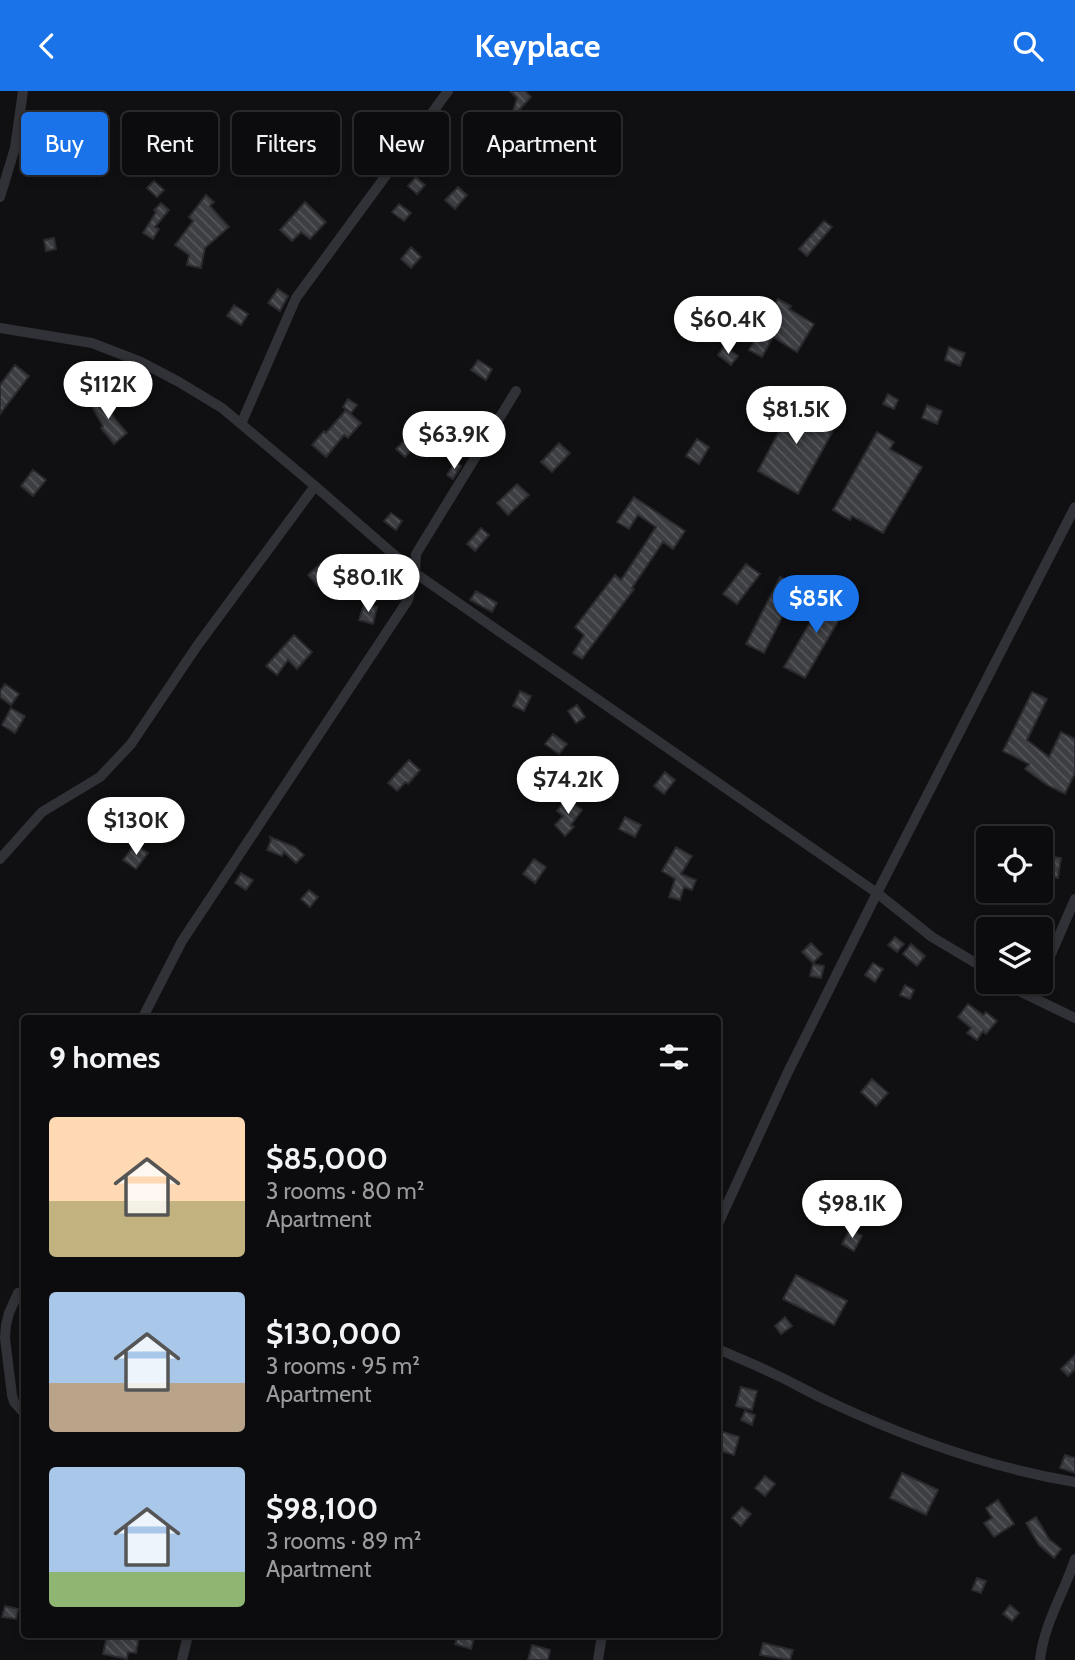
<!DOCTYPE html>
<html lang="en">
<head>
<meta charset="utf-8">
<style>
	:root { --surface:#0c0c0e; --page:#151517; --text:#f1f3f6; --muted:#9a9b9e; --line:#2c2c2e; --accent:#1a73e8 }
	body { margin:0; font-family:Cabin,sans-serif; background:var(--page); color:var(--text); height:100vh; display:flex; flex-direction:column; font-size:26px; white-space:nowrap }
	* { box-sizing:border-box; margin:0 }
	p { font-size:23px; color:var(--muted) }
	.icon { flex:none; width:38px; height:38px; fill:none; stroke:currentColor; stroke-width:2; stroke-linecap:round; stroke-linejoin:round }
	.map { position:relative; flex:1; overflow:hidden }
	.side { position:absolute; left:21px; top:924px; width:700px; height:623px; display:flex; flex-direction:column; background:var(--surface); border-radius:7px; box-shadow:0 4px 10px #0003,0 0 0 2px var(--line) }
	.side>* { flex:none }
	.guide { position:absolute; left:21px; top:21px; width:700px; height:63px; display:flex; gap:14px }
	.buttons { position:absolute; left:976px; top:735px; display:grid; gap:14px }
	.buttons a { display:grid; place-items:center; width:77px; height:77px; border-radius:7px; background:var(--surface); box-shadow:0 4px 10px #0003,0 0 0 2px var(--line); font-size:35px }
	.price { position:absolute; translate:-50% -60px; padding:0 16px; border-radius:24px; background:#fff; color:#222; font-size:23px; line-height:46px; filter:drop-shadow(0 2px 4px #0008) }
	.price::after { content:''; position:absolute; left:50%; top:42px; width:21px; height:16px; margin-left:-10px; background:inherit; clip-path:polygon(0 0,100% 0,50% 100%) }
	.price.selected { background:var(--accent); color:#fff }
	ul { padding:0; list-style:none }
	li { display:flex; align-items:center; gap:21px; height:175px; padding:0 28px }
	li span { display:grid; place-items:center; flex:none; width:196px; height:140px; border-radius:7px; color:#555 }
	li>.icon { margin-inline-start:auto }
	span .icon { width:84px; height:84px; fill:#fffc; stroke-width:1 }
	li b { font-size:30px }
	h2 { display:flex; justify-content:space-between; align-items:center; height:84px; padding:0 28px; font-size:30px }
	.pill { padding:0 24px; border-radius:7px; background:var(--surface); box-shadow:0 4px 10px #0003,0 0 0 2px var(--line); font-size:24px; line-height:63px }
	.pill.selected { background:var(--accent); color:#fff }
	header { display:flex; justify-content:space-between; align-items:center; height:91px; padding:0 28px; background:var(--accent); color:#fff; font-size:32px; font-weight:700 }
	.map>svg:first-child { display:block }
	.building { fill:url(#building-back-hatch); stroke:#2a2a2e; stroke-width:2 }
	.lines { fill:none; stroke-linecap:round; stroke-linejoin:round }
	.minor { stroke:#313237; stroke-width:10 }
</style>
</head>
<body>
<header><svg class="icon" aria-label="back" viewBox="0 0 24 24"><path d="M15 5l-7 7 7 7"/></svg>Keyplace<svg class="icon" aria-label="search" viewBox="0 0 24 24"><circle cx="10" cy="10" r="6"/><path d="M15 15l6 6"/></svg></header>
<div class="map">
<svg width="1075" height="1569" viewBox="0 0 1075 1569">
	<defs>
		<pattern id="building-back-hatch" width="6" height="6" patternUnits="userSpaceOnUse" patternTransform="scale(1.75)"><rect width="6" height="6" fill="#3c3e42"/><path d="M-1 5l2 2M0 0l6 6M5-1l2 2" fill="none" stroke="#55575b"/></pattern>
	</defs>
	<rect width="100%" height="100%" fill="#101012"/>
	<path class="building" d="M510 0H525L531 6 519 19 532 23 526 41 523 40 513 57 493 45 498 36 507 41 517 7Z
		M86 39 97 53 85 61 75 48Z
		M416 86 425 94 417 103 408 95Z
		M154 90 164 99 157 106 147 97Z
		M458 96 467 104 455 118 445 109Z
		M206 104 214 111 210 115 229 136 205 157 201 177 187 174 189 164 175 154 193 130 189 126Z
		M305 111 326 131 310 148 301 141 292 150 280 139Z
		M161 112 169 119 155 136 159 138 153 148 143 142 156 121 154 119Z
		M399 113 411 122 404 130 392 121Z
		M824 130 832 136 807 165 799 158Z
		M54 147 56 158 46 160 44 149Z
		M411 156 421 166 411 177 401 168Z
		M278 198 288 205 280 220 268 212Z
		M719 208 727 214 716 228 708 222Z
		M778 208 791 215 789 218 814 233 797 261 773 246 762 266 749 259Z
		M234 214 248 223 241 234 227 225Z
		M724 255 738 265 731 274 718 264Z
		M949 256 965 262 960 275 945 269Z
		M478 269 492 278 486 289 471 279Z
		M15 274 29 285 0 323V294Z
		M127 290 138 301 127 312 116 302Z
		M800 301 817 310 809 326 833 340 798 403 758 380Z
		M888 303 898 309 894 318 883 313Z
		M103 307 115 328 127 342 114 353 101 337 103 335 91 314Z
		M348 308 357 314 351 322 343 316Z
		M927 314 942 320 937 333 922 327Z
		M346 319 361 332 348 347 344 344 326 366 312 354 324 340 326 342Z
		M877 341 894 351 890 358 922 376 883 442 852 425 850 429 833 419Z
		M697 348 709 356 699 373 686 365Z
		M404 350 412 358 405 366 396 358Z
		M559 352 570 362 552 381 541 371Z
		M455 371 461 375 453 388 447 384Z
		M33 379 46 389 33 405 21 395Z
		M517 393 529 404 508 424 497 412Z
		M634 406 685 440 673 458 663 451 632 497 634 498 582 568 573 562 584 544 575 536 615 484 621 489 656 436 638 424 629 438 617 431Z
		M391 422 402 430 396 439 384 430Z
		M481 437 489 444 475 460 467 453Z
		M320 473 330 484 318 495 308 484Z
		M746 473 760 483 737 513 723 503Z
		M780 486 798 495 764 562 746 553Z
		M476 500 497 512 492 521 470 509Z
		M828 501 848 513 805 587 784 576Z
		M364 513 377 516 373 533 359 529Z
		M294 544 312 561 297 578 288 569 277 584 266 575Z
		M5 593 19 603 11 614 0 606V600Z
		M520 600 531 605 524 620 513 615Z
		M1032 601 1047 608 1027 649 1049 666 1061 641 1075 648V682L1065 703 1047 694 1025 678 1029 673 1003 660Z
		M577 614 585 626 576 632 568 620Z
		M11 617 25 625 15 642 2 634Z
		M553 643 567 653 559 663 545 653Z
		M409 669 420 679 408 693 406 691 397 700 388 692Z
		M665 681 675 689 664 703 654 695Z
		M605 687 617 692 611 707 599 703Z
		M566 707 582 719 571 734 574 736 565 745 555 734 563 725 557 720Z
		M625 726 641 734 635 746 619 738Z
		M270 746 295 756 304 764 296 772 284 761 282 765 267 759 271 749Z
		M135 753 148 762 136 778 123 769Z
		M676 756 692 765 681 783 696 789 692 799 684 796 680 809 669 806 675 788 662 780Z
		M1041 764 1061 767 1058 787 1041 784Z
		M534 768 546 776 535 792 523 783Z
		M241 782 253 789 246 799 235 792Z
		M309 799 318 806 310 816 301 808Z
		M895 846 904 853 897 861 888 854Z
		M811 852 822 863 813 872 802 861Z
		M911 853 925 865 917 875 903 863Z
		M873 872 883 878 875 891 865 884Z
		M813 873 824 875 821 887 810 885Z
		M905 894 914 899 910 908 900 904Z
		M968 913 983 924 986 921 997 930 986 943 983 940 977 949 967 942 971 937 958 926Z
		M872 988 888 1002 876 1015 861 1001Z
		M818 1102 838 1114 832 1124 812 1112Z
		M850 1138 862 1145 854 1160 842 1153Z
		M796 1184 847 1210 834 1234 783 1208Z
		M785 1226 792 1235 781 1243 775 1235Z
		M1075 1264V1278L1068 1285 1061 1278Z
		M741 1296 757 1300 752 1319 736 1315Z
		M745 1320 755 1324 752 1334 741 1329Z
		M720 1340 739 1346 734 1364 718 1359V1350Z
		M1065 1364 1075 1367V1382L1060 1377Z
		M902 1382 938 1399 926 1424 890 1407Z
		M765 1385 775 1393 765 1405 755 1397Z
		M998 1409 1014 1433 994 1446 984 1432 992 1427 986 1417Z
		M742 1416 751 1423 741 1435 732 1427Z
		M1036 1426 1049 1448 1061 1458 1054 1467 1039 1454 1026 1432Z
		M977 1487 986 1490 981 1502 972 1499Z
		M1010 1514 1019 1522 1012 1530 1003 1523Z
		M5 1515 18 1518 16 1528 2 1526Z
		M107 1544H124L139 1546 136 1562 128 1561 127 1568 103 1563Z
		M458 1544H475L471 1558 455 1553Z
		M763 1552 793 1559 790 1569 760 1564Z
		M532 1554 550 1559 548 1569H528Z"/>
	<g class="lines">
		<path class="minor" d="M0 106 15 57 23 0
			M0 237 92 252 141 271 179 291 222 317 315 395 415 482 877 802 932 846 989 880
			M241 333 296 207 448 0
			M0 768 42 721 100 686 131 653 197 555 315 395
			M1041 886 1075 808
			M1005 891 1019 900 1075 927
			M142 928 182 850 408 509 415 482 416 463 516 300
			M718 1133 787 983 877 802 1075 416
			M18 1202 9 1222 6 1234 5 1247 12 1304 14 1311 24 1322
			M718 1258C736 1266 754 1273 772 1282 792 1291 810 1302 830 1311 907 1347 990 1377 1075 1391
			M182 1569 188 1544
			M598 1569 602 1544
			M1040 1569C1044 1532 1064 1502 1075 1468"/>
	</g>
</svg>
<div class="buttons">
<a><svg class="icon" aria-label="locate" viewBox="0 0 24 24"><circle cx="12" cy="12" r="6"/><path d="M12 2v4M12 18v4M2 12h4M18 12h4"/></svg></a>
<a><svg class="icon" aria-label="layers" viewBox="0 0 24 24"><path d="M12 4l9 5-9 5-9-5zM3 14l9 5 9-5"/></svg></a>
</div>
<b class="price" style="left:728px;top:265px">$60.4K</b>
<b class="price" style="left:108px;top:330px">$112K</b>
<b class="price" style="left:796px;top:355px">$81.5K</b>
<b class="price" style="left:454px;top:380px">$63.9K</b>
<b class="price" style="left:368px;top:523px">$80.1K</b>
<b class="price selected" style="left:816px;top:544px">$85K</b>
<b class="price" style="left:568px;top:725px">$74.2K</b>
<b class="price" style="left:136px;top:766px">$130K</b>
<b class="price" style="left:852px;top:1149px">$98.1K</b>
<div class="guide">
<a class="pill selected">Buy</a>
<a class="pill">Rent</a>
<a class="pill">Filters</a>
<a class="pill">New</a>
<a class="pill">Apartment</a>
</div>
<section class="side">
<h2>9 homes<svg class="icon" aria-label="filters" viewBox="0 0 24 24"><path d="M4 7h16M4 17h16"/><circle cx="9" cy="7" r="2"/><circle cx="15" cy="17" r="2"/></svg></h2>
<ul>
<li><span style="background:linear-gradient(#ffd9b3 60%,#c2b280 0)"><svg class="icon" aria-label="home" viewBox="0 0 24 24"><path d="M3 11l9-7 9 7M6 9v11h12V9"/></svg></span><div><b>$85,000</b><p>3 rooms · 80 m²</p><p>Apartment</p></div></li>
<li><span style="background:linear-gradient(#a9c7e8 65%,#b9a48a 0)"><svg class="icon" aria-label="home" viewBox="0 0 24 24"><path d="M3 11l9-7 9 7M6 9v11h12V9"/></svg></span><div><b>$130,000</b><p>3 rooms · 95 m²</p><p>Apartment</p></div></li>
<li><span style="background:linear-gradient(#a9c7e8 75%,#8fb573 0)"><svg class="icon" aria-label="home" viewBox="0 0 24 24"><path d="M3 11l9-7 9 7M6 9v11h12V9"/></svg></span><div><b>$98,100</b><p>3 rooms · 89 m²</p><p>Apartment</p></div></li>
</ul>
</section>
</div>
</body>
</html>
